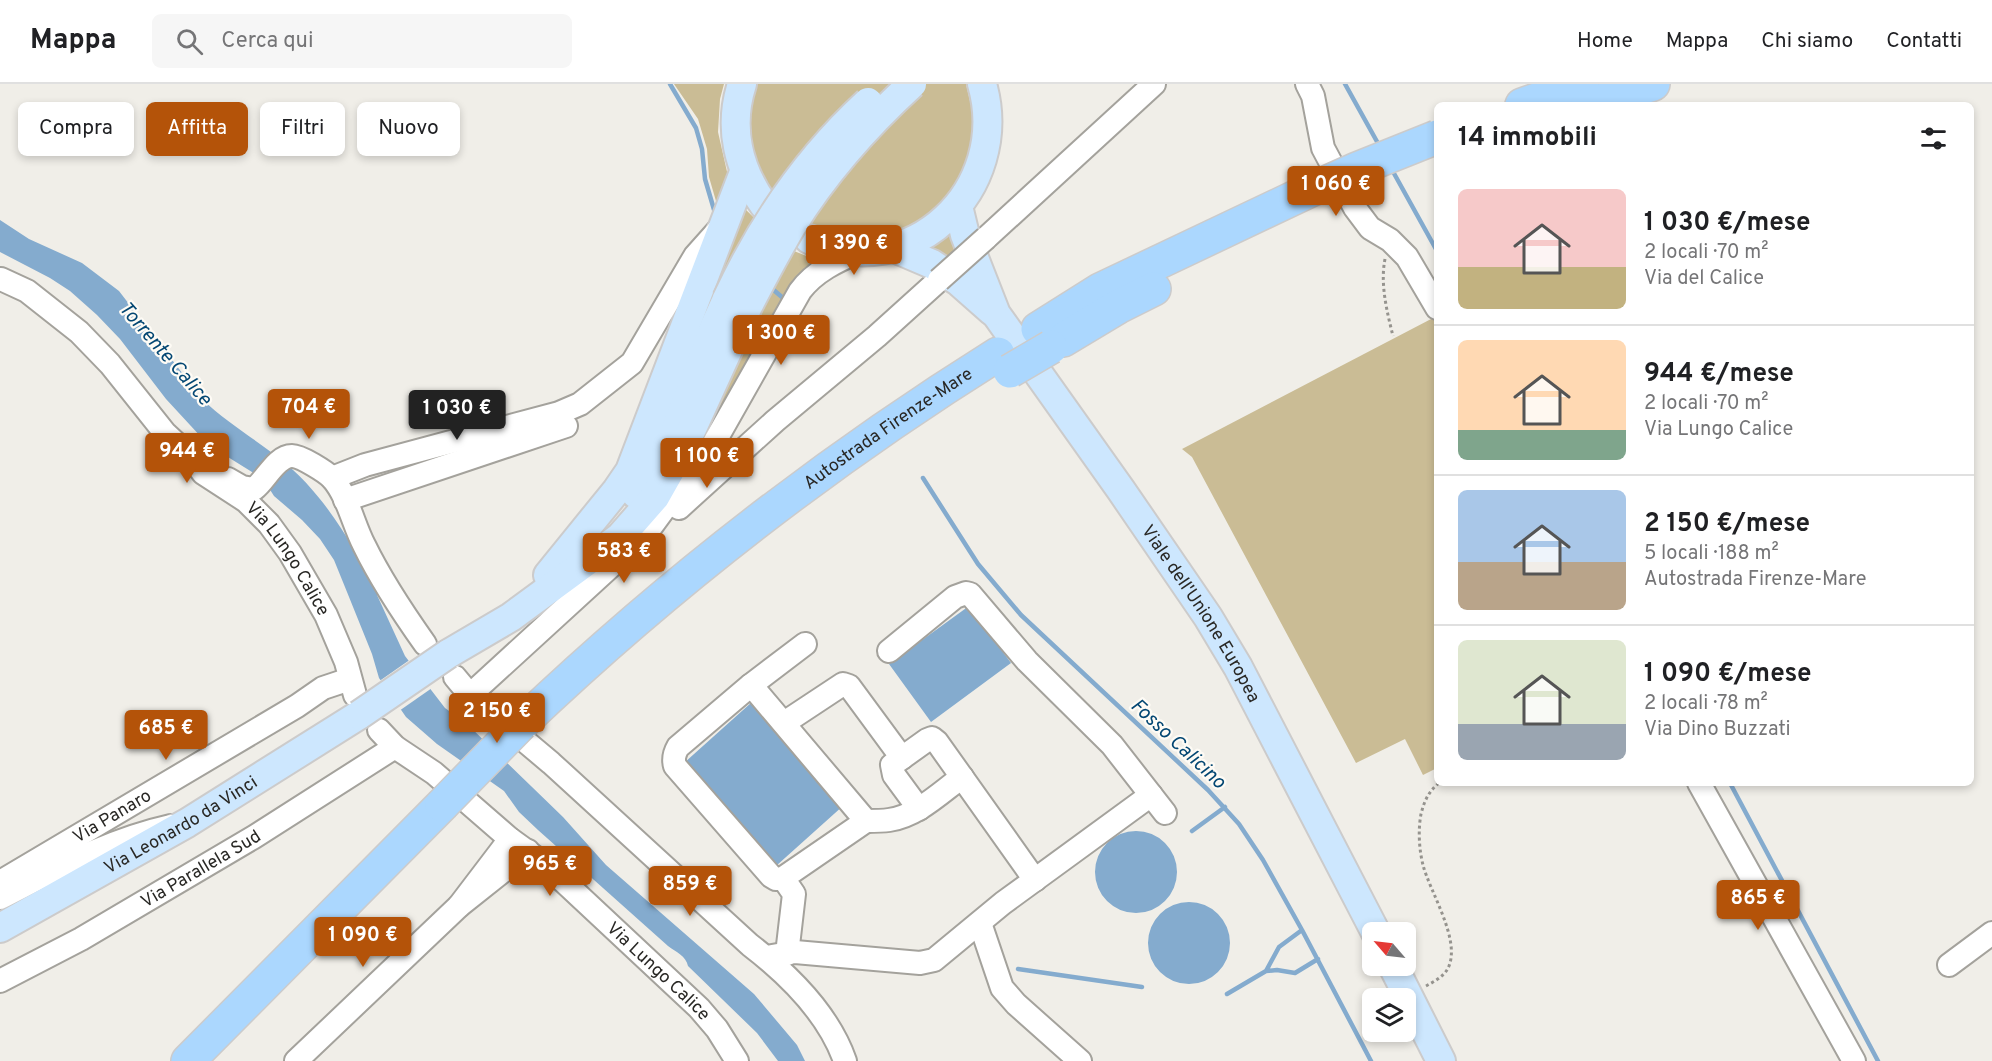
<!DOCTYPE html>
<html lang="it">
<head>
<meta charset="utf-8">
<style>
	:root { --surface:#fff; --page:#f6f6f6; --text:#202124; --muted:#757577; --line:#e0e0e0; --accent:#b45309 }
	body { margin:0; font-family:Overpass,sans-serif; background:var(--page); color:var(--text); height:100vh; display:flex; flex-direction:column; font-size:22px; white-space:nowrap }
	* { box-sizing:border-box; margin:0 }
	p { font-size:20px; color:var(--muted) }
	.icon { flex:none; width:33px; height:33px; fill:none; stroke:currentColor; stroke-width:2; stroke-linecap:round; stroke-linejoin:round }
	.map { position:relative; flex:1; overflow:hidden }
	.panel { position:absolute; left:1434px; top:18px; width:540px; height:684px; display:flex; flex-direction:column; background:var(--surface); border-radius:9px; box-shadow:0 3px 9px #0003 }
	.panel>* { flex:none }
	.hud { position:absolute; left:18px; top:18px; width:570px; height:54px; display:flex; gap:12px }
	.needle { width:39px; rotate:298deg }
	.buttons { position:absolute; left:1362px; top:838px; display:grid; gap:12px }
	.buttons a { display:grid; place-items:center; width:54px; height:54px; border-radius:9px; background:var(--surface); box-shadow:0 3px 9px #0003; font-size:30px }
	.price { position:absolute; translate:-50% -51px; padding:0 14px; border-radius:6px; background:var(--accent); color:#fff; font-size:20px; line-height:39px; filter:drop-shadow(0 2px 3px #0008) }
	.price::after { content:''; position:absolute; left:50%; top:36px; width:18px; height:14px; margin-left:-9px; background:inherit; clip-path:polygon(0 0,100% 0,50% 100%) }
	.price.selected { background:#222; color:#fff }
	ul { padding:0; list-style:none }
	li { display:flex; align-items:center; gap:18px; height:150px; padding:0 24px }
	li+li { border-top:2px solid var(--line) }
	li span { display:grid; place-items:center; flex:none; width:168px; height:120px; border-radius:9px; color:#555 }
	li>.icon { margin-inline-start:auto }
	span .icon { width:72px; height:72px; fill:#fffc; stroke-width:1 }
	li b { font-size:26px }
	h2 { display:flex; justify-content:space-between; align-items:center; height:72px; padding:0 24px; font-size:26px }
	.pill { padding:0 21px; border-radius:9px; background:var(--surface); box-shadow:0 3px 9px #0003; font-size:21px; line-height:54px }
	.pill.selected { background:var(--accent); color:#fff }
	header { display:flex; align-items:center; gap:36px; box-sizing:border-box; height:84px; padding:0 30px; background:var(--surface); border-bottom:2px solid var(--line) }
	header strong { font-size:28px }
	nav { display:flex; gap:33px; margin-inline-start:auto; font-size:21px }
	.search { width:420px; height:54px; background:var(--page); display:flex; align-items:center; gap:15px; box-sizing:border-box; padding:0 21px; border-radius:9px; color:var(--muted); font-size:22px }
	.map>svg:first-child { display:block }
	.green { fill:#cabc95 }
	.water { fill:#84abce }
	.pier { fill:#f0eee8 }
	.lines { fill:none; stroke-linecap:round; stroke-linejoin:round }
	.stream { stroke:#84abce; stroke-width:4.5 }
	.minor-casing { stroke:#a4a29c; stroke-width:26 }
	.major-casing { stroke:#cccbcb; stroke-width:32 }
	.highway-casing { stroke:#cccbcb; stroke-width:36 }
	.path { stroke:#95938e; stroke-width:3; stroke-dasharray:3 3; stroke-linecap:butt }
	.minor { stroke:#fff; stroke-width:22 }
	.major { stroke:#cde7fe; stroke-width:28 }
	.highway { stroke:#abd7fe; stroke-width:33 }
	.minor-bridge-casing { stroke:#a4a29c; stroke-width:26; stroke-linecap:butt }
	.major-bridge-casing { stroke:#cccbcb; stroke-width:32; stroke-linecap:butt }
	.highway-bridge-casing { stroke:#cccbcb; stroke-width:36; stroke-linecap:butt }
	.minor-bridge { stroke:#fff; stroke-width:22 }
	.major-bridge { stroke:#cde7fe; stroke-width:28 }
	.highway-bridge { stroke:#abd7fe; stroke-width:33 }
	.labels { text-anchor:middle; stroke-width:4.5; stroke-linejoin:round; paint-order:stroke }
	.street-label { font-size:18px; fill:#292825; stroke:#fefbf5 }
	.water-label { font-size:20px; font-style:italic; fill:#044773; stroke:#fefbf5 }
</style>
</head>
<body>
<header>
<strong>Mappa</strong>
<div class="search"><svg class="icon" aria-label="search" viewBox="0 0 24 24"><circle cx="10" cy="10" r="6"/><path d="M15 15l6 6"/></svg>Cerca qui</div>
<nav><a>Home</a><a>Mappa</a><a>Chi siamo</a><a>Contatti</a></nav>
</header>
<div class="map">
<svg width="1992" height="977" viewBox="0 0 1992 977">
	<rect width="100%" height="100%" fill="#f0eee8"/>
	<path class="green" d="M674 0H724L720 15 718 48 730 101 718 124 709 93 707 65 698 35Z
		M754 0H966L973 30 974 48 971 68 956 102 930 130 897 148 880 152 841 153 805 140 764 103 748 49Z
		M742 122 784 163 819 177 713 347 697 366 761 232 719 211 676 305Z
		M953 148 968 189 931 164Z
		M1433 234 1437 242V684L1423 691 1405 655 1356 679 1192 373 1182 365Z"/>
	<path class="water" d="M0 136 29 155 82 179 119 207 203 316C226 338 255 355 280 375 323 408 352 460 378 507L377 511 405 572 445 624 467 640 563 733 606 781 754 910 797 961 805 977H778L757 949 688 882C686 872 676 868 668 862L538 746 519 728 504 707 437 660 406 633 379 594 372 570 347 508 334 476 320 455 302 436 274 412 267 401 252 388 215 365 202 354 166 315 120 255 97 231 70 207 50 194 0 168Z
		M969 522 1011 579 931 638 889 580Z
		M752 618 844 721 776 782 684 679Z
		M1095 788a41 41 0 1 1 82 0a41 41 0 1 1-82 0Z
		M1148 859a41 41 0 1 1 82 0a41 41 0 1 1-82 0Z"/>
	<path class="pier" d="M411 575 432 604 399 627 378 598Z"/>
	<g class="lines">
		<path class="stream" d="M670 0 696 44 702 65 705 95 715 129
			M1345 0 1380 63
			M1391 84 1437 167
			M769 202 783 214
			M816 251 826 265
			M923 394 978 480 1021 531 1208 706 1239 740 1263 776 1302 846 1371 977
			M1730 699 1878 977
			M1192 747 1225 723
			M1018 885 1142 903
			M1266 887 1277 886 1295 889 1318 875
			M1227 910 1266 887 1279 863 1302 846"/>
		<defs>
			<g id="minor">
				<path d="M1307 0 1313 12 1323 64 1355 124 1370 144 1390 156 1407 173 1437 224"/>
				<path d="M986 154 1154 0"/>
				<path id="s1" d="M1 195 27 207 79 248 110 280 165 349 191 373 203 389 246 417 269 440 290 469 326 531 346 578 355 611"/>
				<path d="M332 394 365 381 559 329 580 320 632 279 695 172 720 144"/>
				<path d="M228 395 242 403 254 405C266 396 276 372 292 372 301 372 326 388 332 394 348 412 353 440 364 461 381 496 403 529 425 560"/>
				<path d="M345 416 566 342"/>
				<path d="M679 424 775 337 877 252 939 196"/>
				<path d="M889 567 955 513 966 509 970 510 1027 577 1112 661 1165 729"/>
				<path d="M455 593 470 611 551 679 750 861C789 891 829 931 845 977"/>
				<path d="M751 601 805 560"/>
				<path d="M470 611 645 451 670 417 710 366 800 207C815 187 837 177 860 167"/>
				<path d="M784 639 843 600 849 602 902 674"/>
				<path id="s2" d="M379 646 395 663 434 689 510 755 546 781 699 924 717 945 737 977"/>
				<path d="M1699 699 1854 977"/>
				<path d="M919 725 894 691 892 681 927 656 932 654 937 658 1035 796"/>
				<path d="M866 737C874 737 882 737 889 736 917 732 940 709 962 693"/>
				<path d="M510 755 459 822 528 767"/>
				<path d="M783 794 866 737 751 601 678 663C674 670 673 675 675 682L771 792 776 795 783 794 794 810 787 870"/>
				<path id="s3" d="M0 798 297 622 323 604 350 595"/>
				<path d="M0 814C57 785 108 756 171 742"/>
				<path d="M980 839 1002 904 1016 920 1080 977"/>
				<path d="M772 872 795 868 920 879 934 876 1003 819 1151 711"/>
				<path d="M1949 881 1992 849"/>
				<path id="s4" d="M0 897 81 855 254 753 395 663"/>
				<path d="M296 977 459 822"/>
			</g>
			<g id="major">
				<path d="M742 0C728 43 738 85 764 121"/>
				<path id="s5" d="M958 122 965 151 996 230 1121 406 1208 533 1238 583 1376 849"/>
				<path d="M809 155C911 203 1012 105 982 0"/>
				<path d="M892 163 932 180 958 197 992 227"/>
				<path d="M636 410 643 399 727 215"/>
				<path d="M548 491 617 406 630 387 744 88"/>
				<path d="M448 570 511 533 620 453 655 413 685 360 747 224"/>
				<path id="s6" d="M0 844 187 739 359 631"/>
				<path d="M1393 882 1441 977"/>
			</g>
			<g id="highway">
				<path d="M1522 21 1582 0"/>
				<path d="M1588 21 1653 0"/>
				<path d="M1038 245 1100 206 1317 103"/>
				<path d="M1063 256 1118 223 1154 205"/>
				<path id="s7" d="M521 640C667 501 827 377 998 270"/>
				<path d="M188 977 442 721"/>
			</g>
		</defs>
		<use href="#minor" class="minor-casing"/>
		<use href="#major" class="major-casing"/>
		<use href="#highway" class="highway-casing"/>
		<path class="path" d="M1385 175C1380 200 1387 228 1393 252
			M213 369 225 377
			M1426 902C1435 897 1445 892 1449 882 1460 854 1430 808 1423 781 1419 765 1418 746 1421 730 1424 718 1428 708 1439 699"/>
		<use href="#minor" class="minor"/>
		<use href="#major" class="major"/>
		<use href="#highway" class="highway"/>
		<defs>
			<path id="minor-bridge" d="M939 196 986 154"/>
			<path id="major-bridge" d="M727 215C762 140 807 74 868 18
				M747 224C761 197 775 170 791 143 824 90 866 42 912 0
				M359 631 448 570"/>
			<path id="highway-bridge" d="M1317 103 1357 85 1437 53
				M1010 287 1051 263
				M442 721 521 640"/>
		</defs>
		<use href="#minor-bridge" class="minor-bridge-casing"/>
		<use href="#major-bridge" class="major-bridge-casing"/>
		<use href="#highway-bridge" class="highway-bridge-casing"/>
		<use href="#minor-bridge" class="minor-bridge"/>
		<use href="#major-bridge" class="major-bridge"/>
		<use href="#highway-bridge" class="highway-bridge"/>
	</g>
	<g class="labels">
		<g class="street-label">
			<text dy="6" stroke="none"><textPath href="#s7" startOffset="472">Autostrada Firenze-Mare</textPath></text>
			<text dy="6" stroke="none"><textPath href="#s1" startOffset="406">Via Lungo Calice</textPath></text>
			<text dy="6" stroke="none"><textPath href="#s5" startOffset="478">Viale dell'Unione Europea</textPath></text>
			<text dy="6" stroke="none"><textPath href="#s3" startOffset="130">Via Panaro</textPath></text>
			<text dy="6" stroke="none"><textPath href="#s6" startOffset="208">Via Leonardo da Vinci</textPath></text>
			<text dy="6" stroke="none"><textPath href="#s4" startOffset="230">Via Parallela Sud</textPath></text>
			<text dy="6" stroke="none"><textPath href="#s2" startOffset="370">Via Lungo Calice</textPath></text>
		</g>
		<g class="water-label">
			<text transform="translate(166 269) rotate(49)" y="7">Torrente Calice</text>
			<text transform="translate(1179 659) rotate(43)" y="7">Fosso Calicino</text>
		</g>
	</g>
</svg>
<div class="buttons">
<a><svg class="needle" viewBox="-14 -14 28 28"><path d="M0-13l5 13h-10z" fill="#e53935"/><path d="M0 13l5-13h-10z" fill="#757577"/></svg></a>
<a><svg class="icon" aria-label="layers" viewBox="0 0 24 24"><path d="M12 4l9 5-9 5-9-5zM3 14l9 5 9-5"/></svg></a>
</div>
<b class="price" style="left:1336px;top:133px">1 060 €</b>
<b class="price" style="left:854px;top:192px">1 390 €</b>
<b class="price" style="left:781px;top:282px">1 300 €</b>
<b class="price" style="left:309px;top:356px">704 €</b>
<b class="price selected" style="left:457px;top:357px">1 030 €</b>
<b class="price" style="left:187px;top:400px">944 €</b>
<b class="price" style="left:707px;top:405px">1 100 €</b>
<b class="price" style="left:624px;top:500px">583 €</b>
<b class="price" style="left:497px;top:660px">2 150 €</b>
<b class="price" style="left:166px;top:677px">685 €</b>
<b class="price" style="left:550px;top:813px">965 €</b>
<b class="price" style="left:690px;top:833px">859 €</b>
<b class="price" style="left:1758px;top:847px">865 €</b>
<b class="price" style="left:363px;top:884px">1 090 €</b>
<div class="hud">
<a class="pill">Compra</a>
<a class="pill selected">Affitta</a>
<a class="pill">Filtri</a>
<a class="pill">Nuovo</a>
</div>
<section class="panel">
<h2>14 immobili<svg class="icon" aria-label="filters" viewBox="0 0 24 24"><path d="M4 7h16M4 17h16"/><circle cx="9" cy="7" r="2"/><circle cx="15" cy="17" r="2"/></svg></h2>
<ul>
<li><span style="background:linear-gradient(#f6c9c9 65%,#c2b280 0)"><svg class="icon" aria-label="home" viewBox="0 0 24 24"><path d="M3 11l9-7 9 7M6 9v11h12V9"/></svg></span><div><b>1 030 €/mese</b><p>2 locali · 70 m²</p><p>Via del Calice</p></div></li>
<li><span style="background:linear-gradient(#ffd9b3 75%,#7fa58c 0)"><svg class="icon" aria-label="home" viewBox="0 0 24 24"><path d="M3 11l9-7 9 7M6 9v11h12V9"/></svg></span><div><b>944 €/mese</b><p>2 locali · 70 m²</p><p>Via Lungo Calice</p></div></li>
<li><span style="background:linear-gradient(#a9c7e8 60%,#b9a48a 0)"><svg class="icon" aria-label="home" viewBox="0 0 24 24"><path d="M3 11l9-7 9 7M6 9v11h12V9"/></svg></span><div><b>2 150 €/mese</b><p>5 locali · 188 m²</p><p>Autostrada Firenze-Mare</p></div></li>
<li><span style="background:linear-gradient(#dfe7d0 70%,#9aa5b1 0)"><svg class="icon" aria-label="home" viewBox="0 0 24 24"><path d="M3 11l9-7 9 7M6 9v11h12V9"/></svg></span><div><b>1 090 €/mese</b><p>2 locali · 78 m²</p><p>Via Dino Buzzati</p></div></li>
</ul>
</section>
</div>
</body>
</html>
